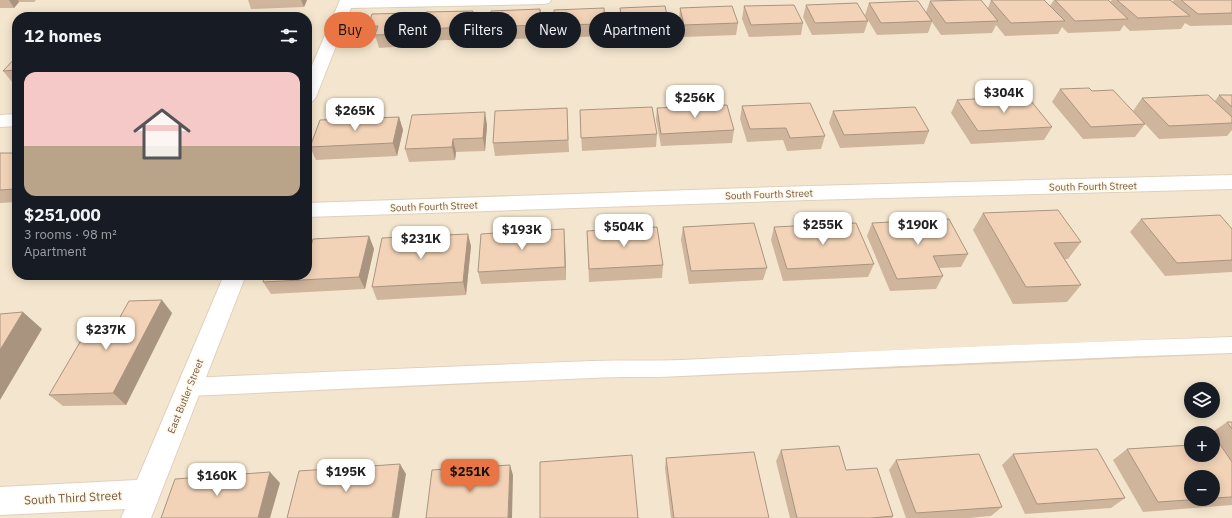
<!DOCTYPE html>
<html lang="en">
<head>
<meta charset="utf-8">
<style>
	:root { --surface:#171b24; --page:#20242c; --text:#f1f3f6; --muted:#9ea1a6; --accent:#e87543 }
	body { margin:0; font-family:"IBM Plex Sans",sans-serif; background:var(--page); color:var(--text); height:100vh; display:flex; flex-direction:column; font-size:15px; white-space:nowrap }
	* { box-sizing:border-box; margin:0 }
	p { font-size:13px; color:var(--muted) }
	.icon { flex:none; width:22px; height:22px; fill:none; stroke:currentColor; stroke-width:2; stroke-linecap:round; stroke-linejoin:round }
	.map { position:relative; flex:1; overflow:hidden }
	.panel { position:absolute; left:12px; top:12px; width:300px; height:268px; display:flex; flex-direction:column; background:var(--surface); border-radius:16px; box-shadow:0 2px 10px #0003 }
	.panel>* { flex:none }
	.guide { position:absolute; left:324px; top:12px; width:380px; height:36px; display:flex; gap:8px }
	.buttons { position:absolute; left:1184px; top:382px; display:grid; gap:8px }
	.buttons a { display:grid; place-items:center; width:36px; height:36px; border-radius:50%; background:var(--surface); box-shadow:0 2px 10px #0003; font-size:20px }
	.price { position:absolute; translate:-50% -34px; padding:0 9px; border-radius:8px; background:#fff; color:#222; font-size:13px; line-height:26px; filter:drop-shadow(0 1px 2px #0008) }
	.price::after { content:''; position:absolute; left:50%; top:24px; width:12px; height:9px; margin-left:-6px; background:inherit; clip-path:polygon(0 0,100% 0,50% 100%) }
	.price.on { background:var(--accent); color:#111 }
	ul { padding:0; list-style:none }
	li { display:grid; align-content:center; gap:8px; height:212px; padding:0 12px }
	li span { display:grid; place-items:center; height:124px; border-radius:12px; color:#555 }
	li>.icon { margin-inline-start:auto }
	span .icon { width:72px; height:72px; fill:#fffc; stroke-width:1 }
	li b { font-size:17px }
	h2 { display:flex; justify-content:space-between; align-items:center; height:48px; padding:0 12px; font-size:17px }
	.tag { padding:0 14px; border-radius:18px; background:var(--surface); box-shadow:0 2px 10px #0003; font-size:14px; line-height:36px }
	.tag.on { background:var(--accent); color:#111 }
	.map>svg:first-child { display:block }
	.residential { fill:#f4e6ce; fill-rule:evenodd }
	.lines { fill:none; stroke-linecap:round; stroke-linejoin:round }
	.lane-casing { stroke:#e0d0bc; stroke-width:2 }
	.street-casing { stroke:#e0d0bc; stroke-width:2 }
	.lane { fill:#fff; fill-rule:evenodd }
	.street { fill:#fff; fill-rule:evenodd }
	.wall { fill:#d0b59d; fill-rule:evenodd }
	.shaded-wall { fill:#a99480 }
	.building { fill:#f2d3b7; stroke:#a99480 }
	.labels { text-anchor:middle; stroke-width:3; stroke-linejoin:round; paint-order:stroke }
	.street-label { font-size:10px; fill:#735a47; stroke:#fff7e6 }
	.near-street-label { font-size:12px; fill:#735a47; stroke:#fff7e6 }
</style>
</head>
<body>
<div class="map">
<svg width="1232" height="518" viewBox="0 0 1232 518">
	<rect width="100%" height="100%" fill="#fcf3e0"/>
	<path class="residential" d="M0 0H1232V518H0ZM17 17H307V275H17ZM1191 389H1213V411H1191ZM1191 433H1213V455H1191ZM1191 477H1213V499H1191Z"/>
	<g class="lines">
		<defs>
			<path id="lane" d="M1232 337V353C1048 359 865 368 682 376 652 378 622 376 593 378 458 383 324 390 189 396L182 393 179 387 182 381 189 378C324 372 458 366 593 361 622 360 652 361 682 360 865 351 1048 343 1232 337Z"/>
			<path id="street" d="M340 0H551L549 3 544 4 351 8 316 97 313 101 307 102V77Z
				M17 114V126L0 127V115Z
				M1232 175V189L809 200 307 217V203L809 186Z
				M224 275H246L151 518H121L125 509 0 515V487L137 480Z"/>
		</defs>
		<use href="#lane" class="lane-casing"/>
		<use href="#street" class="street-casing"/>
		<use href="#lane" class="lane"/>
		<use href="#street" class="street"/>
	</g>
	<path class="wall" d="M0 0H36L34 2H19L14 8H0Z
		M248 0H307L304 7 251 9Z
		M991 0 1050 6 1054 0H1108L1110 2 1112 0H1170L1172 2 1174 0H1232V25L1190 26 1185 23 1181 29 1130 31 1124 25 1120 31 1068 33 1062 27 1058 34 1005 36 996 25 992 33 941 35 932 22 928 33 877 35 865 15 869 3 926 12 930 1 988 8Z
		M806 5 868 21 864 33 812 35 803 17Z
		M744 6 803 23 801 35 749 37 742 19Z
		M620 8 669 24 668 36 622 38 620 20Z
		M680 8 738 23 736 35 683 37 679 21Z
		M540 9 542 22 541 38 490 40 489 27Z
		M473 11 475 23 473 39 425 41 422 29Z
		M605 24V36L555 38 554 25Z
		M414 25 409 46 379 48 376 38H371L368 26Z
		M17 56V83H13L3 71Z
		M1060 89 1092 91 1145 124 1135 137 1083 139 1052 102Z
		M1219 95H1232V130L1227 136 1159 139 1133 111 1142 98 1215 101Z
		M957 100 1052 127 1044 140 971 144 951 113Z
		M742 106 825 136 821 149 787 151 783 140 747 142 740 119Z
		M567 108 569 152 495 156 493 143Z
		M657 108 734 130 732 143 661 146 656 120Z
		M580 110 657 134 656 147 582 151Z
		M833 111 929 131 924 144 840 148 829 123Z
		M399 117 403 130 397 156 316 160 310 147Z
		M487 125 485 151 456 152 455 160 409 162 405 149Z
		M0 153H17V202L0 203Z
		M983 213 1081 242 1068 259H1065L1081 285 1067 302 1013 304 973 230Z
		M1141 219 1232 229V272L1165 276 1130 232Z
		M872 223 968 254 961 267 939 268 943 276 936 289 890 291 867 236Z
		M683 227 767 268 763 280 689 284 681 240Z
		M774 227 874 264 868 277 783 281 771 240Z
		M587 231 663 265 662 278 589 282Z
		M369 236 374 249 365 289 271 294 263 282 310 249Z
		M565 242 566 280 481 284 478 272Z
		M471 246 466 295 377 300 372 287Z
		M172 313 126 405 63 406 49 395 119 319Z
		M1227 422H1232V505L1143 512 1113 460 1127 449 1218 443 1213 436V433H1211ZM1213 477V499H1191Z
		M781 450 846 470 893 516 892 518H790L776 461Z
		M1013 454 1125 498 1111 508 1025 514 1002 465Z
		M666 458 769 518H671L665 468Z
		M896 460 1002 507 991 516 969 518H906L889 470Z"/>
	<path class="shaded-wall" d="M9 0H18L19 2 14 8Z
		M301 0H307L304 7Z
		M540 9 542 22 541 38 540 25Z
		M473 11 475 23 473 39 471 27Z
		M411 13 414 25 409 46 406 34Z
		M485 112 487 125 485 151 483 138Z
		M399 117 403 130 397 156 393 143Z
		M453 139 456 152 455 160 452 147Z
		M17 186V192L15 189Z
		M564 229 565 242 566 280 565 267Z
		M468 234 471 246 466 295 463 282Z
		M369 236 374 249 365 289 359 277Z
		M162 300 172 313 126 405 113 393Z
		M23 312 42 329 0 400V350Z
		M400 464 406 474 399 518H392Z
		M510 465 513 475 512 518H508Z
		M270 472 280 483 270 518H258Z"/>
	<path class="building" d="M969 0H981L998 21 946 23 930 1Z
		M991 0H1044L1065 21 1011 23Z
		M1055 0H1108L1128 19 1075 21Z
		M1117 0H1170L1190 16 1138 18Z
		M1181 0H1232V13L1198 14Z
		M918 1 932 21 881 23 869 3Z
		M857 3 868 21 815 23 806 5Z
		M794 5 803 23 751 25 744 6Z
		M665 6 669 24 622 25 620 8Z
		M732 6 738 23 684 25 680 8Z
		M604 8 605 24 554 25V10Z
		M540 9V25L489 27 491 11Z
		M473 11 471 27 422 29 426 12Z
		M411 13 406 34 375 35 378 26H368L372 14Z
		M17 56V70L3 71Z
		M1089 88 1092 91 1113 90 1145 124 1091 127 1060 89Z
		M1208 95 1232 117V123L1169 126 1142 98Z
		M1219 95H1232V107Z
		M1027 96 1052 127 978 131 957 100Z
		M810 103 825 136 790 138 786 128 750 129 742 106Z
		M727 105 734 130 661 134 657 108Z
		M652 107 657 134 581 138 580 110Z
		M915 107 929 131 844 135 833 111Z
		M567 108 568 140 493 143 495 111Z
		M485 112 483 138 453 139 452 147 405 149 412 115Z
		M399 117 393 143 310 147 320 120Z
		M0 153H17V186L15 189 0 190Z
		M1058 210 1081 242 1054 243 1081 285 1026 287 983 213Z
		M1220 215 1232 229V260L1177 263 1141 219Z
		M949 219 968 254 933 256 943 276 897 279 872 223Z
		M754 223 767 268 691 271 683 227Z
		M856 223 874 264 787 269 774 227Z
		M657 227 663 265 589 269 587 231Z
		M564 229 565 267 478 272 481 234Z
		M468 234 463 282 372 287 382 238Z
		M369 236 359 277 263 282 265 275H307V249H310L313 239Z
		M162 300 113 393 49 395 93 320 119 319 129 301Z
		M23 312 0 350V314Z
		M1227 422H1232V429Z
		M1219 443 1232 462V497L1213 498V477H1191V499H1203L1158 502 1127 449 1191 445V455H1213V444Z
		M839 446 846 470 877 468 893 516 871 518H797L781 450Z
		M1097 449 1125 498 1037 504 1013 454Z
		M754 452 769 518H674L666 458Z
		M979 454 1002 507 916 513 896 460Z
		M632 455 638 518H540V462Z
		M400 464 392 518H287L299 471Z
		M510 465 508 518H426L432 470Z
		M270 472 258 518H161L175 479Z"/>
	<g class="labels">
		<g class="street-label">
			<text transform="translate(1093 186) rotate(-1)" y="4">South Fourth Street</text>
			<text transform="translate(769 194) rotate(-2)" y="4">South Fourth Street</text>
			<text transform="translate(434 206) rotate(-2)" y="4">South Fourth Street</text>
			<text transform="translate(185 396) rotate(-68)" y="4">East Butler Street</text>
		</g>
		<g class="near-street-label">
			<text transform="translate(73 498) rotate(-3)" y="4">South Third Street</text>
		</g>
	</g>
</svg>
<div class="buttons">
<a><svg class="icon" aria-label="layers" viewBox="0 0 24 24"><path d="M12 4l9 5-9 5-9-5zM3 14l9 5 9-5"/></svg></a>
<a>+</a>
<a>−</a>
</div>
<b class="price" style="left:1004px;top:114px">$304K</b>
<b class="price" style="left:695px;top:119px">$256K</b>
<b class="price" style="left:355px;top:132px">$265K</b>
<b class="price" style="left:823px;top:246px">$255K</b>
<b class="price" style="left:918px;top:246px">$190K</b>
<b class="price" style="left:624px;top:248px">$504K</b>
<b class="price" style="left:522px;top:251px">$193K</b>
<b class="price" style="left:421px;top:260px">$231K</b>
<b class="price" style="left:106px;top:351px">$237K</b>
<b class="price" style="left:346px;top:493px">$195K</b>
<b class="price on" style="left:470px;top:493px">$251K</b>
<b class="price" style="left:217px;top:497px">$160K</b>
<div class="guide">
<a class="tag on">Buy</a>
<a class="tag">Rent</a>
<a class="tag">Filters</a>
<a class="tag">New</a>
<a class="tag">Apartment</a>
</div>
<section class="panel">
<h2>12 homes<svg class="icon" aria-label="filters" viewBox="0 0 24 24"><path d="M4 7h16M4 17h16"/><circle cx="9" cy="7" r="2"/><circle cx="15" cy="17" r="2"/></svg></h2>
<ul>
<li><span style="background:linear-gradient(#f6c9c9 60%,#b9a48a 0)"><svg class="icon" aria-label="home" viewBox="0 0 24 24"><path d="M3 11l9-7 9 7M6 9v11h12V9"/></svg></span><div><b>$251,000</b><p>3 rooms · 98 m²</p><p>Apartment</p></div></li>
</ul>
</section>
</div>
</body>
</html>
